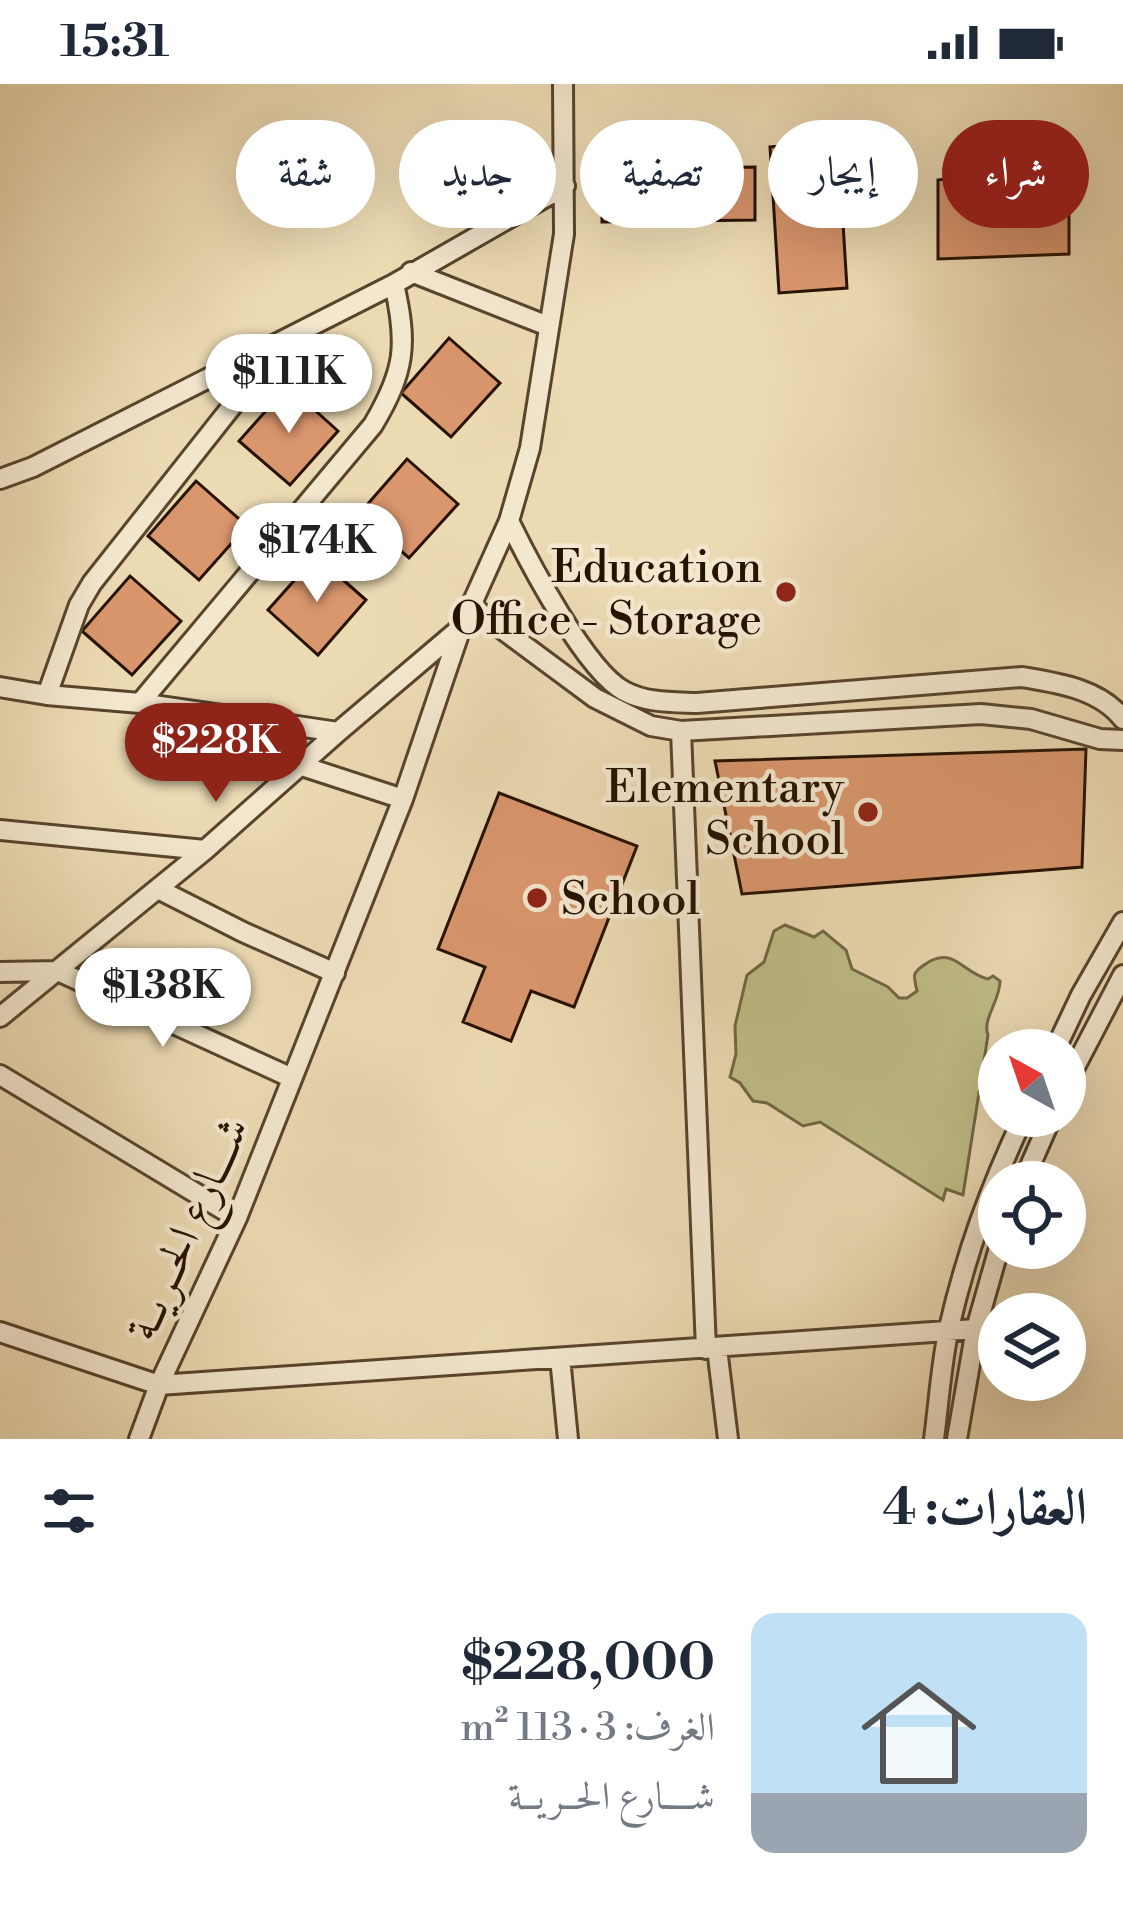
<!DOCTYPE html>
<html lang="ar">
<head>
<meta charset="utf-8">
<style>
	:root { --surface:#fff; --page:#f6f6f7; --text:#1f2937; --muted:#747a83; --line:#e0e1e3; --accent:#8f2418 }
	body { margin:0; font-family:"Libre Bodoni",Amiri,serif; background:var(--page); color:var(--text); direction:rtl; height:100vh; display:flex; flex-direction:column; font-size:45px; white-space:nowrap }
	* { box-sizing:border-box; margin:0 }
	p { font-size:39px; color:var(--muted) }
	.icon { flex:none; width:66px; height:66px; fill:none; stroke:currentColor; stroke-width:2; stroke-linecap:round; stroke-linejoin:round }
	.map { position:relative; height:1355px; overflow:hidden; direction:ltr }
	.side { display:flex; flex-direction:column; background:var(--surface); flex:1 }
	.side>* { flex:none }
	.top-card { position:absolute; left:36px; top:36px; width:1053px; height:108px; direction:rtl; display:flex; gap:24px }
	.needle { width:78px; rotate:320deg }
	.controls { position:absolute; left:978px; top:945px; display:grid; gap:24px }
	.controls a { display:grid; place-items:center; width:108px; height:108px; border-radius:50%; background:var(--surface); box-shadow:0 12px 48px #0002; font-size:60px }
	.price { position:absolute; translate:-50% -102px; padding:0 27px; border-radius:42px; background:#fff; color:#222; font-size:39px; line-height:78px; filter:drop-shadow(0 3px 6px #0008) }
	.price::after { content:''; position:absolute; left:50%; top:72px; width:36px; height:27px; margin-left:-18px; background:inherit; clip-path:polygon(0 0,100% 0,50% 100%) }
	.price.active { background:var(--accent); color:#fff }
	ul { padding:0; list-style:none }
	li { display:flex; align-items:center; gap:36px; height:300px; padding:0 36px }
	li+li { border-top:3px solid var(--line) }
	li span { display:grid; place-items:center; flex:none; width:336px; height:240px; border-radius:24px; color:#555 }
	li>.icon { margin-inline-start:auto }
	span .icon { width:144px; height:144px; fill:#fffc; stroke-width:1 }
	li b { font-size:51px }
	h2 { display:flex; justify-content:space-between; align-items:center; height:144px; padding:0 36px; font-size:51px }
	.tag { padding:0 42px; border-radius:54px; background:var(--surface); box-shadow:0 12px 48px #0002; font-size:42px; line-height:108px }
	.tag.active { background:var(--accent); color:#fff }
	.status { display:flex; justify-content:space-between; align-items:center; height:84px; padding:0 60px; background:var(--surface); direction:ltr }
	.status svg { height:33px; fill:currentColor }
	.map>svg:first-child { display:block }
	.green { fill:#bfbd87; stroke:#726844; stroke-width:3 }
	.building { fill:#da966d; stroke:#261200; stroke-width:3 }
	.lines { fill:none; stroke-linecap:round; stroke-linejoin:round }
	.street-casing { stroke:#58442d; stroke-width:24 }
	.street { stroke:#f3e7ce; stroke-width:18 }
	.poi-dot { fill:#8f2418; stroke:#f3e7ce; stroke-width:4.5 }
	.labels { text-anchor:middle; stroke-width:9; stroke-linejoin:round; paint-order:stroke }
	.poi-label { font-size:45px; fill:#261200; stroke:#f3e7ce; text-anchor:end }
	.street-label { font-size:45px; fill:#261200; stroke:#f3e7ce }
</style>
</head>
<body>
<div class="status"><b>15:31</b><svg viewBox="0 0 49 12"><path d="M0 12V9h3v3zM5 12V6h3v6zM10 12V3h3v9zM15 12V0h3v12zM26 1h20v11H26zM47 4h2v5h-2z"/></svg></div>
<div class="map">
<svg width="1123" height="1355" viewBox="0 0 1123 1355">
	<rect width="100%" height="100%" fill="#ecdab3"/>
	<filter id="stains"><feTurbulence type="fractalNoise" baseFrequency=".00167" numOctaves="4"/><feColorMatrix values="0 0 0 0 .2 0 0 0 0 .09 0 0 0 0 .02 0 0 0 .5 -.17"/></filter>
	<radialGradient id="worn" r=".72"><stop offset=".6" stop-color="#630" stop-opacity="0"/><stop offset="1" stop-color="#630" stop-opacity=".3"/></radialGradient>
	<path class="green" d="M785 841 814 853 823 847 846 866 852 885 888 903 899 914H907L917 907C914 892 911 890 924 881 953 860 962 889 988 895L993 892 1000 897C1000 917 982 935 988 951L963 1111 946 1105 943 1116 820 1038 803 1042 767 1019 753 1017 740 999 730 993 736 970 735 942 747 891 764 878 774 847Z"/>
	<path class="building" d="M838 58 847 204 779 209 770 63Z
		M755 83V136L602 138V85Z
		M966 92 959 111 1069 107V170L938 175V96Z
		M449 254 500 299 451 353 401 309Z
		M288 302 338 347 290 401 239 357Z
		M407 375 458 420 409 474 359 430Z
		M196 397 247 442 199 496 148 452Z
		M316 472 366 516 318 571 268 526Z
		M130 492 181 537 132 591 82 547Z
		M1086 665 1082 783 742 810 715 677Z
		M499 709 637 762 574 923 531 907 511 957 463 938 485 883 438 865Z"/>
	<g class="lines">
		<defs>
			<path id="street" d="M411 188 548 242
				M0 395 33 383 394 200 565 102
				M509 437C529 478 586 587 624 607 646 619 672 618 697 619L1022 593C1058 599 1100 605 1123 635
				M471 522 595 614 651 642 681 647 981 630 1031 635 1100 655 1123 656
				M0 603 47 611 140 619 338 648
				M47 611 79 521 92 499 278 264
				M140 619 373 341C405 287 408 261 394 200
				M681 647 706 1265
				M302 682 403 715
				M0 746 205 766
				M158 805 243 848 335 889
				M0 888 58 887 292 994
				M0 933 205 766 338 648 457 547
				M1055 966 1081 911 1123 838
				M0 991 237 1134
				M1065 1002 1123 891
				M1023 1098 1052 1032
				M0 1248 159 1301 976 1245
				M717 1264 728 1355
				M560 1274 568 1355
				M139 1355 159 1301 237 1134 403 715 461 544 509 437 530 364 564 150 563 0
				M934 1355C939 1318 941 1280 949 1244 967 1166 990 1104 1024 1032
				M957 1355 976 1245 999 1164"/>
		</defs>
		<use href="#street" class="street-casing"/>
		<use href="#street" class="street"/>
	</g>
	<g class="poi-dot">
		<circle cx="786" cy="508" r="12"/>
		<circle cx="868" cy="728" r="12"/>
		<circle cx="537" cy="814" r="12"/>
	</g>
	<g class="labels">
		<g class="poi-label">
			<text x="762" y="498">Education<tspan x="762" dy="52">Office - Storage</tspan></text>
			<text x="844" y="718">Elementary<tspan x="844" dy="52">School</tspan></text>
			<text x="561" y="830" text-anchor="start">School</text>
		</g>
		<g class="street-label">
			<text transform="translate(186 1144) rotate(-66)" y="16">شــــارع الحــريــة</text>
		</g>
	</g>
	<rect width="100%" height="100%" filter="url(#stains)"/>
	<rect width="100%" height="100%" fill="url(#worn)"/>
</svg>
<div class="controls">
<a><svg class="needle" viewBox="-14 -14 28 28"><path d="M0-13l5 13h-10z" fill="#e53935"/><path d="M0 13l5-13h-10z" fill="#747a83"/></svg></a>
<a><svg class="icon" aria-label="locate" viewBox="0 0 24 24"><circle cx="12" cy="12" r="6"/><path d="M12 2v4M12 18v4M2 12h4M18 12h4"/></svg></a>
<a><svg class="icon" aria-label="layers" viewBox="0 0 24 24"><path d="M12 4l9 5-9 5-9-5zM3 14l9 5 9-5"/></svg></a>
</div>
<b class="price" style="left:289px;top:352px">$111K</b>
<b class="price" style="left:317px;top:521px">$174K</b>
<b class="price active" style="left:216px;top:721px">$228K</b>
<b class="price" style="left:163px;top:966px">$138K</b>
<div class="top-card">
<a class="tag active">شراء</a>
<a class="tag">إيجار</a>
<a class="tag">تصفية</a>
<a class="tag">جديد</a>
<a class="tag">شقة</a>
</div>
</div>
<section class="side">
<h2>العقارات: 4<svg class="icon" aria-label="filters" viewBox="0 0 24 24"><path d="M4 7h16M4 17h16"/><circle cx="9" cy="7" r="2"/><circle cx="15" cy="17" r="2"/></svg></h2>
<ul>
<li><span style="background:linear-gradient(#bfe0f5 75%,#9aa5b1 0)"><svg class="icon" aria-label="home" viewBox="0 0 24 24"><path d="M3 11l9-7 9 7M6 9v11h12V9"/></svg></span><div><b>$228,000</b><p>الغرف: 3 · 113 m²</p><p>شــــارع الحــريــة</p></div></li>
</ul>
</section>
</body>
</html>
